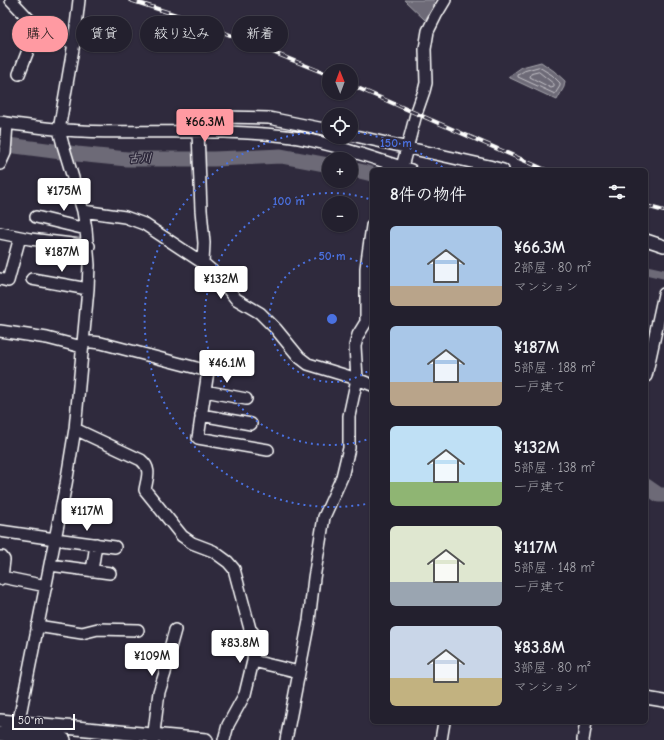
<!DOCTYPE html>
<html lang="ja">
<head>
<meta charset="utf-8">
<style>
	:root { --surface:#23202e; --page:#2f2d3a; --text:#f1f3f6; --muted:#a3a3aa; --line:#403e4a; --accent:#ff9aa2 }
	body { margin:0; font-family:"Comic Neue","Klee One",sans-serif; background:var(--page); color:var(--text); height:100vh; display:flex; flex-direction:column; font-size:15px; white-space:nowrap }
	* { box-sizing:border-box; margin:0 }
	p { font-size:13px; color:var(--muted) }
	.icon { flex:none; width:22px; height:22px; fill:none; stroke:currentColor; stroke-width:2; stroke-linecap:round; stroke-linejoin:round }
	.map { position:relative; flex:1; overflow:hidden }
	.panel { position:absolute; left:370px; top:168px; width:278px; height:556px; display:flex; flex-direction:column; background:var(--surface); border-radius:6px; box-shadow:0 1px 3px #0004,0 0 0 1px var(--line) }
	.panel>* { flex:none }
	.top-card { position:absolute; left:12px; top:16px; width:298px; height:36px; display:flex; gap:8px }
	.needle { width:26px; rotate:359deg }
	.fabs { position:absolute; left:322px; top:64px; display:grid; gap:8px }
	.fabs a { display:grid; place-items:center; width:36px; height:36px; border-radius:50%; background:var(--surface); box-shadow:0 1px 3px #0004,0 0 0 1px var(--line); font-size:20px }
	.scale { position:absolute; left:12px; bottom:10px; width:63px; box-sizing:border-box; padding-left:4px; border:2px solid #fff; border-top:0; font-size:11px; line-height:14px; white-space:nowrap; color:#fff; -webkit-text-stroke:3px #2f2a3d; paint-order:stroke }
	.price { position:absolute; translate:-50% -34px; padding:0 9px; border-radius:4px; background:#fff; color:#222; font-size:13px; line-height:26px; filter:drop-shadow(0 1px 2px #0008) }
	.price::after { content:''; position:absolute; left:50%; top:24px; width:12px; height:9px; margin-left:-6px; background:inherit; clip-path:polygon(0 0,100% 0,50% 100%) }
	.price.on { background:var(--accent); color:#111 }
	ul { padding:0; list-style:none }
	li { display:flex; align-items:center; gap:12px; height:100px; padding:0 20px }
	li span { display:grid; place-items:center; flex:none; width:112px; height:80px; border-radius:6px; color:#555 }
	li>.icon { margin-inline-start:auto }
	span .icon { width:48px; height:48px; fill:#fffc; stroke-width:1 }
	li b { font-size:17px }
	h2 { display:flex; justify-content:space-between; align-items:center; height:48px; padding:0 20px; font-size:17px }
	.pill { padding:0 14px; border-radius:18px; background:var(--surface); box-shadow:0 1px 3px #0004,0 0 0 1px var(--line); font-size:14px; line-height:36px }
	.pill.on { background:var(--accent); color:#111 }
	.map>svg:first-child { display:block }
	.water { fill:#6d6a77; stroke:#a7a6ad }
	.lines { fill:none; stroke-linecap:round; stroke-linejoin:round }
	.shore { stroke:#c5c3c9; stroke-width:1 }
	.canal { stroke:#6d6a77; stroke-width:9 }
	.river { stroke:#6d6a77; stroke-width:15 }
	.minor-casing { stroke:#fff; stroke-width:14 }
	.major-casing { stroke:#fff; stroke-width:16 }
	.minor { stroke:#2f2a3d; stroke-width:11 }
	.major { stroke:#2f2a3d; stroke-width:13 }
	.rail-casing { stroke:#fff; stroke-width:4 }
	.rail { stroke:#2f2a3d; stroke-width:2.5; stroke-dasharray:8; stroke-linecap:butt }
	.ring { fill:none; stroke:#4a71e0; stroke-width:2; stroke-dasharray:2 4 }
	.labels { text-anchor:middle; stroke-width:3; stroke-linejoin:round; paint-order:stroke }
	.water-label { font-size:12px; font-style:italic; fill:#b6b4bb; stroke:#2f2a3d }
	.centre { fill:#4a71e0; stroke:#2f2a3d; stroke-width:2 }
	.ring-label { font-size:12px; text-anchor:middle; font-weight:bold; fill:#4a71e0; stroke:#2f2a3d; stroke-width:3; stroke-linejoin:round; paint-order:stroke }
</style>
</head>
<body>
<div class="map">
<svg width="664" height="740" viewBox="0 0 664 740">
	<rect width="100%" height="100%" fill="#2f2a3d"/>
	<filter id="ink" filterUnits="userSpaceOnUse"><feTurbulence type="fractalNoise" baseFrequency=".025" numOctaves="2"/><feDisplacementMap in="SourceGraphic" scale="8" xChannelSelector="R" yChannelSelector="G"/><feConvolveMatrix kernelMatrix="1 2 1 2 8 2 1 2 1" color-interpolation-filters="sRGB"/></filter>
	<g filter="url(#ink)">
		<path class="water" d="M404 0H435L432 9 425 20Z
			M541 62 554 71 565 81 564 87 557 100 508 77 522 67Z"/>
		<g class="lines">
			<path class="shore" d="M539 67 552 75 560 83V86L555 94 518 77V75L524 71Z
				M539 72 554 84V87L551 88 530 77 531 74Z"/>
			<path class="canal" d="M646 270 664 274"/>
			<path class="river" d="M0 144 77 154 127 159H214L281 156 329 165
				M351 169 372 174
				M646 486 659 495H664"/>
			<defs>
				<path id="minor" d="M11 0 42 33 74 43
					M19 74 37 27
					M0 122C27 126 54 130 82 131 149 134 218 128 285 136 327 141 371 158 411 170
					M178 132 198 119 224 117 269 118 329 130
					M198 132 201 210 204 243 203 263
					M351 135 489 166 503 170
					M0 164 5 153 7 123
					M402 167 416 114 424 91 426 83 425 49 428 31 436 15 445 0
					M83 211 125 217 144 224 203 263 217 275 236 299 260 313 276 329 299 357 308 364 357 379 372 385
					M36 217 86 229
					M0 233 30 239 89 246
					M646 240 664 246
					M0 279 8 281 20 237
					M32 279 88 289
					M0 331 47 338 82 347
					M83 341 101 343 208 371 198 438 268 450
					M646 376 664 294
					M205 391 246 399
					M201 415 251 424
					M75 429 141 460C152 469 147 478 145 490L182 536 192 543 213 551 228 562 234 569 250 629 255 635 253 661
					M0 531 55 539 115 547
					M0 557H2L4 560 2 577 0 579
					M50 565 110 573
					M92 571 96 544
					M2 577 46 586
					M37 626 82 633 98 629 138 630
					M646 698 664 701
					M17 730 66 484 75 429 88 289 89 265 86 229 83 211 63 145 59 130 74 43 79 0
					M153 740 159 692 165 673 170 648 175 630
					M224 740 228 725 245 694 253 661 299 672
					M286 740 309 621 314 578 324 517 342 477 349 448V416L357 379 355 346 358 335 366 322V268L372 226
					M441 740 444 722
					M583 740 586 722"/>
				<path id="major" d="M0 721 206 740
					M0 734 64 740"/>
			</defs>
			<use href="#minor" class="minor-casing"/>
			<use href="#major" class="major-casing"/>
			<use href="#minor" class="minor"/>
			<use href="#major" class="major"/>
			<defs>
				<path id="rail" d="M130 0 198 22 329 75
					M351 85 546 170
					M646 206 664 211"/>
			</defs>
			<use href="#rail" class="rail-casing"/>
			<use href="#rail" class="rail"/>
		</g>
	</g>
	<g class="ring">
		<path d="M372 368A63 63 0 1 1 372 270"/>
		<path d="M372 438A126 126 0 1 1 372 200"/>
		<path d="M371 503A188 188 0 1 1 329 131M352 132A188 188 0 0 1 446 170"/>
	</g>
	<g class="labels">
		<g class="water-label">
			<text x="140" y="162">古川</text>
		</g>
	</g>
	<circle cx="332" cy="319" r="6" class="centre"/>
	<g class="ring-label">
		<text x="396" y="147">150 m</text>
		<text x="289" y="205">100 m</text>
		<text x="332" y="260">50 m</text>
	</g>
</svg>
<div class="fabs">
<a><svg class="needle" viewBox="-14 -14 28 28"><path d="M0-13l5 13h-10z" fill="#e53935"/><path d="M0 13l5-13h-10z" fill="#a3a3aa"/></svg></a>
<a><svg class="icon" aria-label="locate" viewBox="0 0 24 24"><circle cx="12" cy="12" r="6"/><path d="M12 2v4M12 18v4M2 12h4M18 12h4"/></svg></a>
<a>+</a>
<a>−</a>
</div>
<div class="scale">50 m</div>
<b class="price on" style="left:205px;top:143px">¥66.3M</b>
<b class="price" style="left:64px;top:212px">¥175M</b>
<b class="price" style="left:62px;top:273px">¥187M</b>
<b class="price" style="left:221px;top:300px">¥132M</b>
<b class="price" style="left:227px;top:384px">¥46.1M</b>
<b class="price" style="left:87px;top:532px">¥117M</b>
<b class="price" style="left:240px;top:664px">¥83.8M</b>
<b class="price" style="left:152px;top:677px">¥109M</b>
<div class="top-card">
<a class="pill on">購入</a>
<a class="pill">賃貸</a>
<a class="pill">絞り込み</a>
<a class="pill">新着</a>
</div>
<section class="panel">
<h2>8件の物件<svg class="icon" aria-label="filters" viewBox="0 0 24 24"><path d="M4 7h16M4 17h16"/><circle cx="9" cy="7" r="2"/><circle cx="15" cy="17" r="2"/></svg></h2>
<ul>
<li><span style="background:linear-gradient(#a9c7e8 75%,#b9a48a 0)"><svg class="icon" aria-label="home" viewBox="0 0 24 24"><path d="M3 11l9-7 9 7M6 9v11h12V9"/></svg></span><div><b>¥66.3M</b><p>2部屋 · 80 m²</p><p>マンション</p></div></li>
<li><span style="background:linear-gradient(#a9c7e8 70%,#b9a48a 0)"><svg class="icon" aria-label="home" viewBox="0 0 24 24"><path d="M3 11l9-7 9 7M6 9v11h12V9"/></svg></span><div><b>¥187M</b><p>5部屋 · 188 m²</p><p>一戸建て</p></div></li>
<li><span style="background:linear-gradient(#bfe0f5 70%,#8fb573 0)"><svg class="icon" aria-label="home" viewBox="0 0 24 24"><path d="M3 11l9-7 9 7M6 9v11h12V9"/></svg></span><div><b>¥132M</b><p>5部屋 · 138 m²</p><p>一戸建て</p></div></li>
<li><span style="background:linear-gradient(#dfe7d0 70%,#9aa5b1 0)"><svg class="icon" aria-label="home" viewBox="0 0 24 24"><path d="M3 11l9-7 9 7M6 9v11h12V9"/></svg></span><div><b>¥117M</b><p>5部屋 · 148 m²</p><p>一戸建て</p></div></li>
<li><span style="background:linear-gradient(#c9d6e8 65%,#c2b280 0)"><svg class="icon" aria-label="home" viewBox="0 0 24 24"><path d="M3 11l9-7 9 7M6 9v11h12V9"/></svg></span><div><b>¥83.8M</b><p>3部屋 · 80 m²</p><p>マンション</p></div></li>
</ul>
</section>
</div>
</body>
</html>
